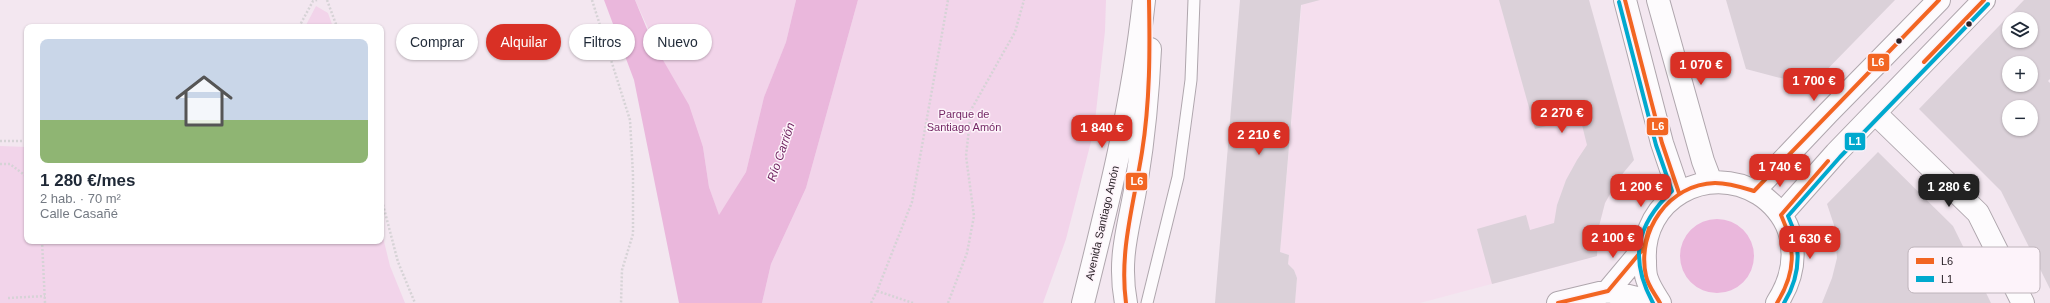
<!DOCTYPE html>
<html lang="es">
<head>
<meta charset="utf-8">
<style>
	:root { --surface:#fff; --page:#f6f6f7; --text:#1f2937; --muted:#747a83; --line:#e0e1e3; --accent:#d93025 }
	body { margin:0; font-family:Helvetica,sans-serif; background:var(--page); color:var(--text); height:100vh; display:flex; flex-direction:column; font-size:15px; white-space:nowrap }
	* { box-sizing:border-box; margin:0 }
	p { font-size:13px; color:var(--muted) }
	.icon { flex:none; width:22px; height:22px; fill:none; stroke:currentColor; stroke-width:2; stroke-linecap:round; stroke-linejoin:round }
	.map { position:relative; flex:1; overflow:hidden }
	.side { position:absolute; left:24px; top:24px; width:360px; height:220px; display:flex; flex-direction:column; background:var(--surface); border-radius:8px; box-shadow:0 1px 3px #0004 }
	.side>* { flex:none }
	.guide { position:absolute; left:396px; top:24px; width:380px; height:36px; display:flex; gap:8px }
	.tools { position:absolute; left:2002px; top:12px; display:grid; gap:8px }
	.tools a { display:grid; place-items:center; width:36px; height:36px; border-radius:50%; background:var(--surface); box-shadow:0 1px 3px #0004; font-size:20px }
	.price { position:absolute; translate:-50% -34px; padding:0 9px; border-radius:8px; background:var(--accent); color:#fff; font-size:13px; line-height:26px; filter:drop-shadow(0 1px 2px #0008) }
	.price::after { content:''; position:absolute; left:50%; top:24px; width:12px; height:9px; margin-left:-6px; background:inherit; clip-path:polygon(0 0,100% 0,50% 100%) }
	.price.current { background:#222; color:#fff }
	ul { padding:0; list-style:none }
	li { display:grid; align-content:center; gap:8px; height:212px; padding:0 16px }
	li+li { border-top:1px solid var(--line) }
	li span { display:grid; place-items:center; height:124px; border-radius:8px; color:#555 }
	li>.icon { margin-inline-start:auto }
	span .icon { width:72px; height:72px; fill:#fffc; stroke-width:1 }
	li b { font-size:17px }
	.pill { padding:0 14px; border-radius:18px; background:var(--surface); box-shadow:0 1px 3px #0004; font-size:14px; line-height:36px }
	.pill.current { background:var(--accent); color:#fff }
	.map>svg:first-child { display:block }
	.built { fill:#f5dfee }
	.green { fill:#f2d4ea }
	.water { fill:#eab7dc }
	.building { fill:#dbd1d9; fill-rule:evenodd }
	.lines { fill:none; stroke-linecap:round; stroke-linejoin:round }
	.lane-casing { stroke:#afa6ad; stroke-width:13 }
	.street-casing { stroke:#afa6ad; stroke-width:24 }
	.secondary-casing { stroke:#afa6ad; stroke-width:24 }
	.path { stroke:#d6d3d6; stroke-width:2.5; stroke-dasharray:2 2; stroke-linecap:butt }
	.lane { stroke:#fdfbfd; stroke-width:11 }
	.street { stroke:#fdfbfd; stroke-width:22 }
	.secondary { stroke:#fdfbfd; stroke-width:22 }
	.bus-1-casing { stroke:#fdf3fa; stroke-width:7 }
	.bus-2-casing { stroke:#fdf3fa; stroke-width:7 }
	.bus-1 { stroke:#f26522; stroke-width:4 }
	.bus-2 { stroke:#00a9ce; stroke-width:4 }
	.bus-dot { fill:#2a2228; stroke:#fdf3fa; stroke-width:1.5 }
	.labels { text-anchor:middle; stroke-width:3; stroke-linejoin:round; paint-order:stroke }
	.park-label { font-size:11px; fill:#752966; stroke:#fdf3fa }
	.street-label { font-size:11px; fill:#2a2228; stroke:#fdf3fa }
	.water-label { font-size:12px; font-style:italic; fill:#6b1e5c; stroke:#fdf3fa }
	.key { fill:#fdf3fa; stroke:#beb4bb; stroke-width:1 }
	.key-label { font-size:11px; fill:#2a2228 }
	.line-badge { stroke:#fdf3fa; stroke-width:1.5 }
	.badge-label { font-size:11px; text-anchor:middle; font-weight:bold; fill:#fff }
</style>
</head>
<body>
<div class="map">
<svg width="2050" height="303" viewBox="0 0 2050 303">
	<rect width="100%" height="100%" fill="#f3e7f0"/>
	<path class="built" d="M1302 0H1589L1625 170 1605 203 1598 230 1597 256 1420 303H1295L1297 278 1294 270 1288 264 1289 255 1280 252Z"/>
	<path class="green" d="M635 0H796L786 42 764 97 746 172 719 216 709 187 703 147Z
		M858 0H1106L1105 31 1094 130 1066 239 1043 303H762L771 264 806 188Z
		M316 6 328 13 333 27H305Z
		M0 146 27 147V241H381V229L390 266 405 303H0Z"/>
	<path class="water" d="M604 0H635L652 41 689 105 703 147 709 187 719 215 746 172 764 97 786 42 796 0H858L806 188 771 264 762 303H679L634 80Z
		M1680 256a37 37 0 1 1 74 0a37 37 0 1 1-74 0Z"/>
	<path class="building" d="M1240 0H1320L1301 5 1280 252 1289 255 1288 264 1294 270 1297 278 1295 303H1215Z
		M1499 0H1589L1634 160 1619 178 1605 203 1598 230 1597 256 1492 284 1477 229 1526 215 1530 230 1554 223 1557 205 1566 180 1577 160 1587 145 1580 117 1535 129Z
		M1726 0H1895L1811 86 1746 69Z
		M2024 0H2050V79L2048 81 2050 83V289L2001 191 1919 109ZM2009 19H2031V41H2009ZM2009 63H2031V85H2009ZM2009 107H2031V129H2009Z
		M1878 152 1953 226 1991 303H1822L1832 278 1837 258 1834 225 1827 204Z"/>
	<g class="lines">
		<defs>
			<path id="lane" d="M1147 303 1178 177 1191 80 1194 0"/>
			<path id="street" d="M1625 0 1662 143 1679 193
				M1875 113 1978 213 2023 303"/>
			<path id="secondary" d="M1658 0 1703 161 1711 182
				M1754 191 1828 113 1939 0
				M1781 215 1836 153 1984 0
				M1608 291 1644 248
				M1083 303C1108 203 1133 103 1144 0
				M1126 303C1117 255 1130 225 1137 179 1144 136 1148 93 1150 49
				M1558 303 1608 291 1657 303
				M1660 303C1655 295 1650 288 1647 279 1645 274 1645 267 1645 261 1641 199 1707 162 1759 194 1772 202 1784 216 1789 231 1797 257 1792 280 1777 303"/>
		</defs>
		<use href="#lane" class="lane-casing"/>
		<use href="#street" class="street-casing"/>
		<use href="#secondary" class="secondary-casing"/>
		<path class="path" d="M327 0 337 27
			M592 0 630 120 633 175V234L622 270 621 303
			M299 27 313 1 317 0
			M0 141H27
			M0 164H10L27 177
			M381 197 398 262 415 303
			M42 241 45 303
			M877 291 913 303
			M8 298 45 296
			M871 303 877 291 912 202 948 0
			M948 303 967 253 974 216 966 156 971 110 1015 32 1024 0"/>
		<use href="#lane" class="lane"/>
		<use href="#street" class="street"/>
		<use href="#secondary" class="secondary"/>
		<defs>
			<path id="bus-1" d="M1625 0 1662 143 1679 193
				M1924 62 1984 0
				M1126 303C1119 251 1134 203 1142 152 1150 102 1150 51 1149 0
				M1558 303 1608 291 1644 248 1649 228
				M1660 303C1655 294 1648 286 1646 276 1636 231 1669 184 1715 183 1729 183 1741 187 1754 191L1939 0
				M1777 303C1796 272 1796 248 1781 215L1828 161"/>
			<path id="bus-2" d="M1619 2 1656 145 1672 191C1636 225 1629 259 1653 303
				M1784 303C1801 275 1802 246 1788 216L1840 157 1988 4"/>
		</defs>
		<use href="#bus-1" class="bus-1-casing"/>
		<use href="#bus-2" class="bus-2-casing"/>
		<use href="#bus-1" class="bus-1"/>
		<use href="#bus-2" class="bus-2"/>
	</g>
	<g class="bus-dot">
		<circle cx="1969" cy="24" r="3.5"/>
		<circle cx="1899" cy="41" r="3.5"/>
	</g>
	<g class="labels">
		<g class="park-label">
			<text x="964" y="118">Parque de<tspan x="964" dy="13">Santiago Amón</tspan></text>
		</g>
		<g class="street-label">
			<text transform="translate(1102 223) rotate(-77)" y="4">Avenida Santiago Amón</text>
		</g>
		<g class="water-label">
			<text transform="translate(781 152) rotate(-71)" y="4">Río Carrión</text>
		</g>
	</g>
	<rect x="1908" y="247" width="132" height="46" rx="6" class="key"/>
	<rect x="1916" y="258" width="18" height="6" fill="#f26522"/>
	<rect x="1916" y="276" width="18" height="6" fill="#00a9ce"/>
	<g class="key-label">
		<text x="1941" y="265">L6</text>
		<text x="1941" y="283">L1</text>
	</g>
	<g class="line-badge">
		<rect x="1867" y="53" width="23" height="19" rx="4" fill="#f26522"/>
		<rect x="1646" y="117" width="23" height="19" rx="4" fill="#f26522"/>
		<rect x="1844" y="132" width="22" height="19" rx="4" fill="#00a9ce"/>
		<rect x="1125" y="172" width="23" height="19" rx="4" fill="#f26522"/>
	</g>
	<g class="badge-label">
		<text x="1878" y="66">L6</text>
		<text x="1658" y="130">L6</text>
		<text x="1855" y="145">L1</text>
		<text x="1137" y="185">L6</text>
	</g>
</svg>
<div class="tools">
<a><svg class="icon" aria-label="layers" viewBox="0 0 24 24"><path d="M12 4l9 5-9 5-9-5zM3 14l9 5 9-5"/></svg></a>
<a>+</a>
<a>−</a>
</div>
<b class="price" style="left:1701px;top:86px">1 070 €</b>
<b class="price" style="left:1814px;top:102px">1 700 €</b>
<b class="price" style="left:1562px;top:134px">2 270 €</b>
<b class="price" style="left:1102px;top:149px">1 840 €</b>
<b class="price" style="left:1259px;top:156px">2 210 €</b>
<b class="price" style="left:1780px;top:188px">1 740 €</b>
<b class="price" style="left:1641px;top:208px">1 200 €</b>
<b class="price current" style="left:1949px;top:208px">1 280 €</b>
<b class="price" style="left:1613px;top:259px">2 100 €</b>
<b class="price" style="left:1810px;top:260px">1 630 €</b>
<div class="guide">
<a class="pill">Comprar</a>
<a class="pill current">Alquilar</a>
<a class="pill">Filtros</a>
<a class="pill">Nuevo</a>
</div>
<section class="side">
<ul>
<li><span style="background:linear-gradient(#c9d6e8 65%,#8fb573 0)"><svg class="icon" aria-label="home" viewBox="0 0 24 24"><path d="M3 11l9-7 9 7M6 9v11h12V9"/></svg></span><div><b>1 280 €/mes</b><p>2 hab. · 70 m²</p><p>Calle Casañé</p></div></li>
</ul>
</section>
</div>
</body>
</html>
